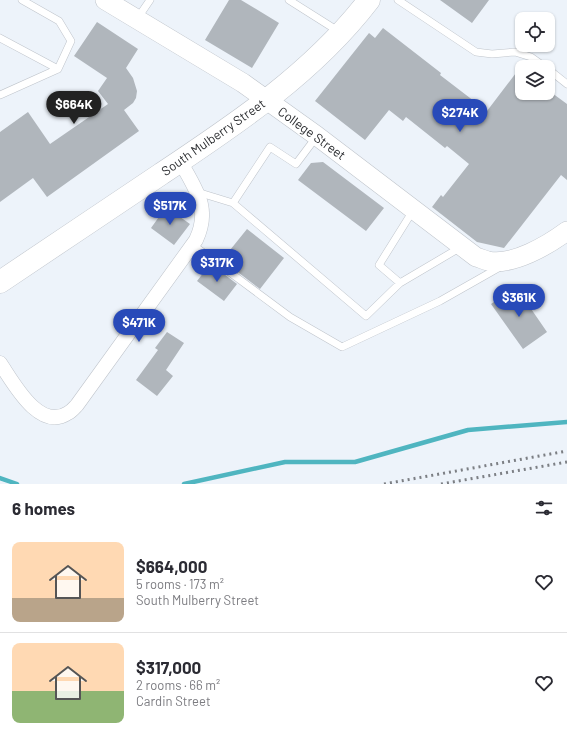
<!DOCTYPE html>
<html lang="en">
<head>
<meta charset="utf-8">
<style>
	:root { --surface:#fff; --page:#f2f2f3; --text:#2b2b33; --muted:#7c7c81; --line:#e1e1e2; --accent:#284ab9 }
	body { margin:0; font-family:Barlow,sans-serif; background:var(--page); color:var(--text); height:100vh; display:flex; flex-direction:column; font-size:15px; white-space:nowrap }
	* { box-sizing:border-box; margin:0 }
	p { font-size:13px; color:var(--muted) }
	.icon { flex:none; width:22px; height:22px; fill:none; stroke:currentColor; stroke-width:2; stroke-linecap:round; stroke-linejoin:round }
	.map { position:relative; height:484px; overflow:hidden }
	.sheet { display:flex; flex-direction:column; background:var(--surface); flex:1 }
	.sheet>* { flex:none }
	.fabs { position:absolute; left:515px; top:12px; display:grid; gap:8px }
	.fabs a { display:grid; place-items:center; width:40px; height:40px; border-radius:8px; background:var(--surface); box-shadow:0 1px 3px #0004; font-size:20px }
	.price { position:absolute; translate:-50% -34px; padding:0 9px; border-radius:14px; background:var(--accent); color:#fff; font-size:13px; line-height:26px; filter:drop-shadow(0 1px 2px #0008) }
	.price::after { content:''; position:absolute; left:50%; top:24px; width:12px; height:9px; margin-left:-6px; background:inherit; clip-path:polygon(0 0,100% 0,50% 100%) }
	.price.current { background:#222; color:#fff }
	ul { padding:0; list-style:none }
	li { display:flex; align-items:center; gap:12px; height:100px; padding:0 12px }
	li+li { border-top:1px solid var(--line) }
	li span { display:grid; place-items:center; flex:none; width:112px; height:80px; border-radius:8px; color:#555 }
	li>.icon { margin-inline-start:auto }
	span .icon { width:48px; height:48px; fill:#fffc; stroke-width:1 }
	li b { font-size:17px }
	h2 { display:flex; justify-content:space-between; align-items:center; height:48px; padding:0 12px; font-size:17px }
	.map>svg:first-child { display:block }
	.lines { fill:none; stroke-linecap:round; stroke-linejoin:round }
	.stream { stroke:#4fb5c0; stroke-width:4.5 }
	.building { fill:#b0b6bc }
	.lane-casing { stroke:#bfc4cb; stroke-width:8 }
	.street-casing { stroke:#bfc4cb; stroke-width:15 }
	.secondary-casing { stroke:#bfc4cb; stroke-width:20 }
	.primary-casing { stroke:#bfc4cb; stroke-width:23 }
	.lane { stroke:#fff; stroke-width:7 }
	.street { stroke:#fff; stroke-width:14 }
	.secondary { stroke:#fff; stroke-width:19 }
	.primary { stroke:#fff; stroke-width:22 }
	.rail { stroke:#7c7f84; stroke-width:3; stroke-dasharray:2 4; stroke-linecap:butt }
	.labels { text-anchor:middle; stroke-width:3; stroke-linejoin:round; paint-order:stroke }
	.street-label { font-size:13px; fill:#2b2d30; stroke:#fff }
</style>
</head>
<body>
<div class="map">
<svg width="567" height="484" viewBox="0 0 567 484">
	<rect width="100%" height="100%" fill="#edf3fa"/>
	<g class="lines">
		<path class="stream" d="M0 478 17 484
			M184 484 285 462H355L468 430 567 422"/>
	</g>
	<path class="building" d="M229 0H241L279 23 252 68 205 40Z
		M440 0H489L472 23Z
		M97 22 138 49 126 68 133 78 137 91 136 98 133 103 124 110 139 131 47 197 33 178 0 202V132L28 112 50 144 108 104 98 91 107 78 74 56Z
		M383 28 441 73 440 75 487 111 522 65V93H552L567 104V180L561 175 504 248 477 242 432 207 441 195 443 197 469 164 447 146 445 148 406 117 403 121 389 110 365 140 315 101 369 33 375 38Z
		M323 162 384 208 366 231 298 180 311 163Z
		M166 207 190 224 174 245 151 228Z
		M247 229 284 258 260 289 222 260Z
		M208 267 213 271 216 268 237 284 224 301 197 281Z
		M516 287 547 332 523 349 491 304Z
		M167 332 184 343 166 370 173 376 157 396 136 380 158 350 155 348Z"/>
	<g class="lines">
		<defs>
			<path id="lane" d="M289 0 338 31
				M398 0 476 52 492 54 515 52 531 57 545 67
				M137 19 150 0
				M0 38 58 69
				M548 69 567 84
				M0 95 58 69 71 41 59 21 22 0
				M197 192 233 203 366 316 400 283
				M233 203 270 147 296 164 317 136
				M414 209 379 265 400 283 461 247
				M193 245 290 317 342 347 440 301 500 267"/>
			<path id="street" d="M0 363C13 382 39 432 68 413 72 411 75 407 77 405L196 240C211 208 196 190 180 161"/>
			<path id="secondary" d="M105 0 243 83 317 136 476 257C480 258 484 260 488 261 513 266 548 245 567 231"/>
			<path id="primary" d="M0 282C54 246 107 210 161 174 236 124 313 73 369 0"/>
		</defs>
		<use href="#lane" class="lane-casing"/>
		<use href="#street" class="street-casing"/>
		<use href="#secondary" class="secondary-casing"/>
		<use href="#primary" class="primary-casing"/>
		<use href="#lane" class="lane"/>
		<use href="#street" class="street"/>
		<use href="#secondary" class="secondary"/>
		<use href="#primary" class="primary"/>
		<path class="rail" d="M384 484 567 451
			M441 484 567 462"/>
	</g>
	<g class="labels">
		<g class="street-label">
			<text transform="translate(312 133) rotate(36)" y="5">College Street</text>
			<text transform="translate(213 137) rotate(-35)" y="5">South Mulberry Street</text>
		</g>
	</g>
</svg>
<div class="fabs">
<a><svg class="icon" aria-label="locate" viewBox="0 0 24 24"><circle cx="12" cy="12" r="6"/><path d="M12 2v4M12 18v4M2 12h4M18 12h4"/></svg></a>
<a><svg class="icon" aria-label="layers" viewBox="0 0 24 24"><path d="M12 4l9 5-9 5-9-5zM3 14l9 5 9-5"/></svg></a>
</div>
<b class="price current" style="left:74px;top:125px">$664K</b>
<b class="price" style="left:460px;top:133px">$274K</b>
<b class="price" style="left:170px;top:226px">$517K</b>
<b class="price" style="left:217px;top:283px">$317K</b>
<b class="price" style="left:519px;top:318px">$361K</b>
<b class="price" style="left:139px;top:343px">$471K</b>
</div>
<section class="sheet">
<h2>6 homes<svg class="icon" aria-label="filters" viewBox="0 0 24 24"><path d="M4 7h16M4 17h16"/><circle cx="9" cy="7" r="2"/><circle cx="15" cy="17" r="2"/></svg></h2>
<ul>
<li><span style="background:linear-gradient(#ffd9b3 70%,#b9a48a 0)"><svg class="icon" aria-label="home" viewBox="0 0 24 24"><path d="M3 11l9-7 9 7M6 9v11h12V9"/></svg></span><div><b>$664,000</b><p>5 rooms · 173 m²</p><p>South Mulberry Street</p></div><svg class="icon" aria-label="heart" viewBox="0 0 24 24"><path d="M12 20l-8-8c-3-5 5-10 8-4 3-6 11-1 8 4z"/></svg></li>
<li><span style="background:linear-gradient(#ffd9b3 60%,#8fb573 0)"><svg class="icon" aria-label="home" viewBox="0 0 24 24"><path d="M3 11l9-7 9 7M6 9v11h12V9"/></svg></span><div><b>$317,000</b><p>2 rooms · 66 m²</p><p>Cardin Street</p></div><svg class="icon" aria-label="heart" viewBox="0 0 24 24"><path d="M12 20l-8-8c-3-5 5-10 8-4 3-6 11-1 8 4z"/></svg></li>
</ul>
</section>
</body>
</html>
